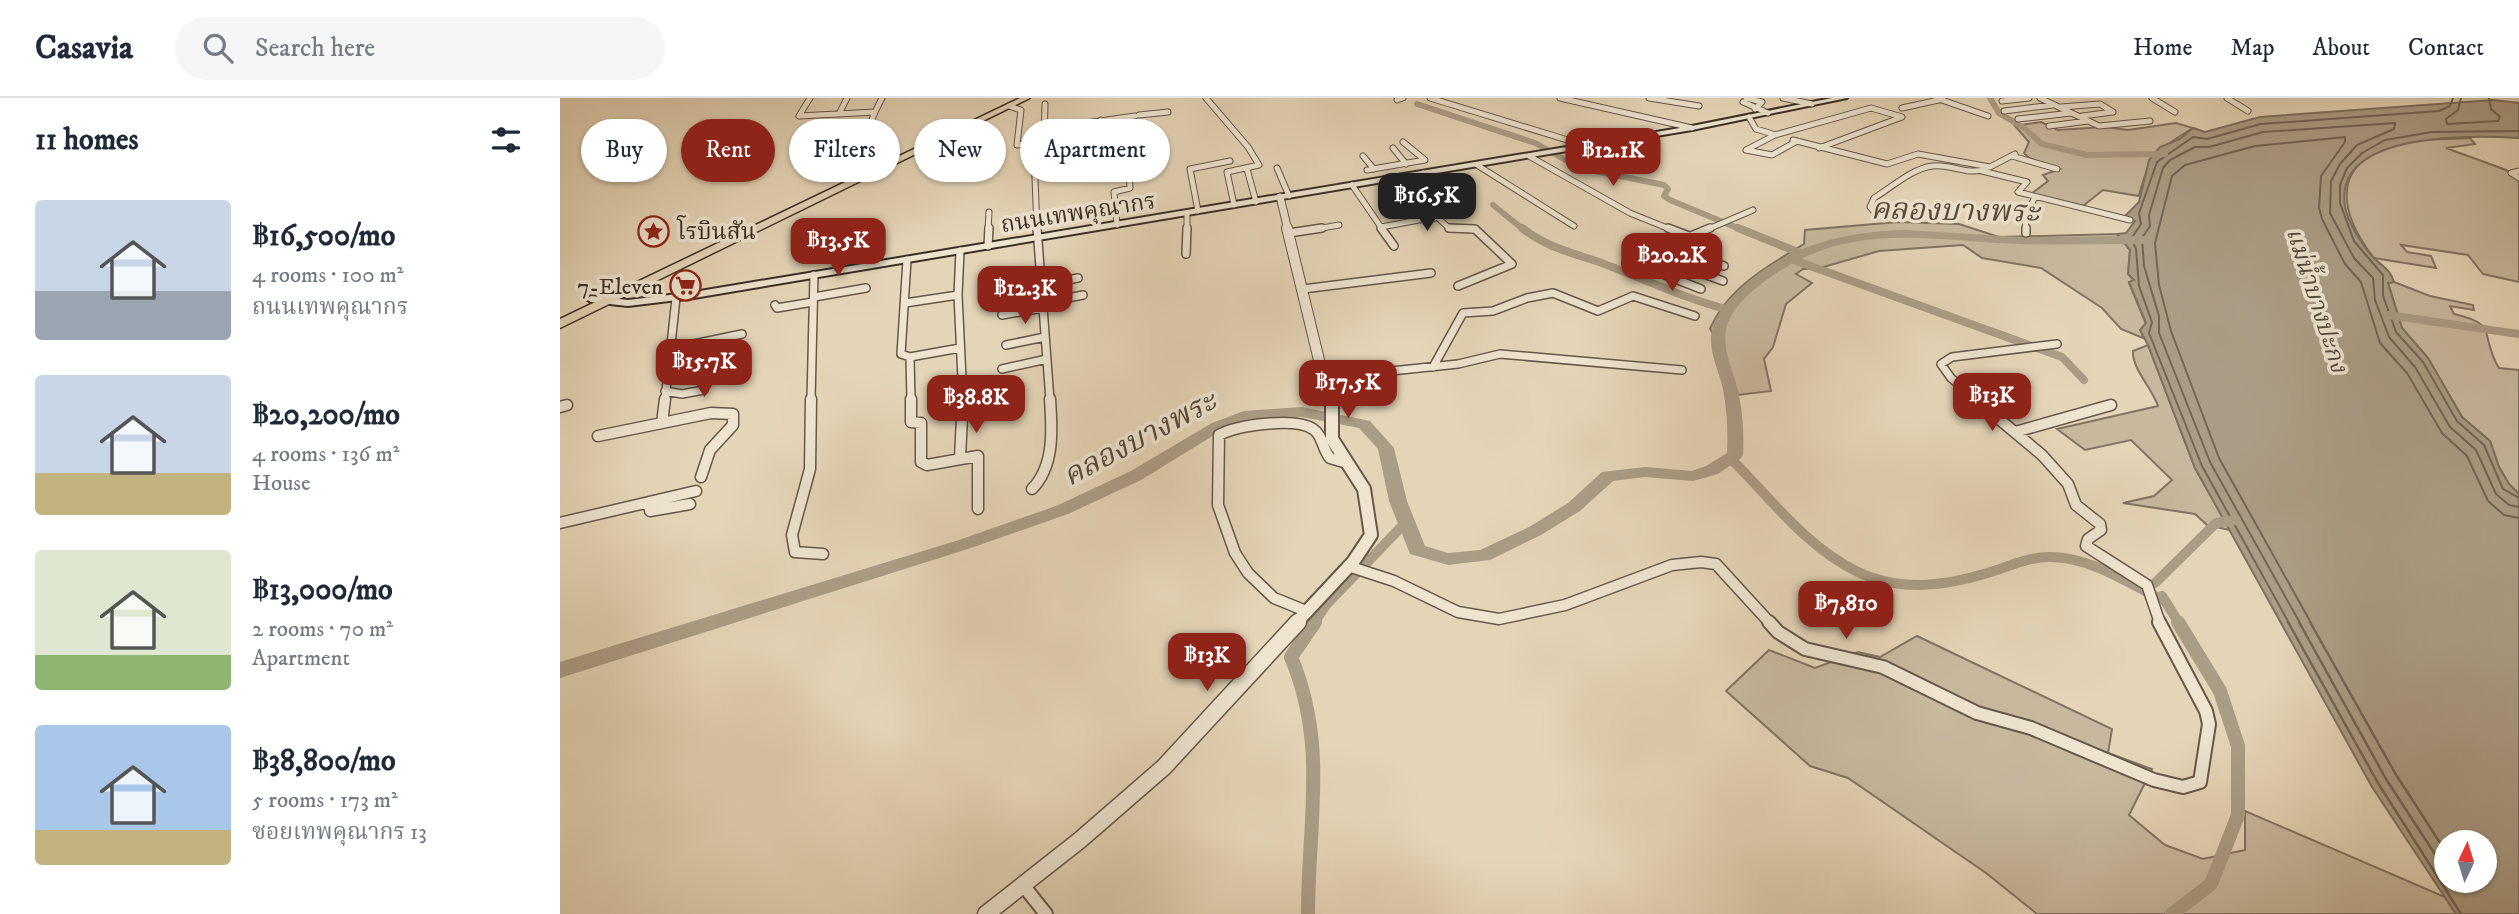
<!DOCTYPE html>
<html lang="en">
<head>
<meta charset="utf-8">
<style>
	:root { --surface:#fff; --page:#f6f6f7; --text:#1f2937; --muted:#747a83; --line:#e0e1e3; --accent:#8f2418 }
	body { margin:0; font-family:"IM FELL DW Pica","Noto Serif Thai",serif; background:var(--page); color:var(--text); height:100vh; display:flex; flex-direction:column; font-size:26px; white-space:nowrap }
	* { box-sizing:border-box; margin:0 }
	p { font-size:23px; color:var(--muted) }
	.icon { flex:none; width:38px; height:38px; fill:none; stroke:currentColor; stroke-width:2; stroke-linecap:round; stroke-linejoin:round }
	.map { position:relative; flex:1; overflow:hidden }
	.side { display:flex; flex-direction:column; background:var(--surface); width:560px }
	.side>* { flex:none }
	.guide { position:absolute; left:21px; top:21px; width:665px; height:63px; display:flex; gap:14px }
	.needle { width:46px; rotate:4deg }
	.tools { position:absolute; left:1874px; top:732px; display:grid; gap:14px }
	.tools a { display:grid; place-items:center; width:63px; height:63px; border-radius:50%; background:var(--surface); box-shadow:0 2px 5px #0004; font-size:35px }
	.price { position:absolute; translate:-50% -60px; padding:0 16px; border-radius:14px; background:var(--accent); color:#fff; font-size:23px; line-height:46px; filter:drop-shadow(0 2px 4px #0008) }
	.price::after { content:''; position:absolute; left:50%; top:42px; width:21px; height:16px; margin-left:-10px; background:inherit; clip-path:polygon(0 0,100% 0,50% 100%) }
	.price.selected { background:#222; color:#fff }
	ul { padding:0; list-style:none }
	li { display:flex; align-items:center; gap:21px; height:175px; padding:0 35px }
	li span { display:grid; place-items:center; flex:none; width:196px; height:140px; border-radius:7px; color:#555 }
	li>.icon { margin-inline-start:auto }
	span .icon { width:84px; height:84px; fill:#fffc; stroke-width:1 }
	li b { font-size:30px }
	h2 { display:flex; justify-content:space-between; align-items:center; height:84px; padding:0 35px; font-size:30px }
	.chip { padding:0 24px; border-radius:32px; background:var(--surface); box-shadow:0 2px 5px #0004; font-size:24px; line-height:63px }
	.chip.selected { background:var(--accent); color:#fff }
	header { display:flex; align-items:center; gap:42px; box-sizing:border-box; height:98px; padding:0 35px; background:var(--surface); border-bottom:2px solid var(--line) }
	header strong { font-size:33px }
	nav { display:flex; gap:38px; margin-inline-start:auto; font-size:24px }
	.search { width:490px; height:63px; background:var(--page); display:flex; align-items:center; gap:18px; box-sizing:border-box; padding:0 24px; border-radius:38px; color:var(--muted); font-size:26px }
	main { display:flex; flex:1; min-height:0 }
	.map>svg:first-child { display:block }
	.green { fill:#c8b99e; stroke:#827462; stroke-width:2 }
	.water { fill:#ab9d85; stroke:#7e715f; stroke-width:2; fill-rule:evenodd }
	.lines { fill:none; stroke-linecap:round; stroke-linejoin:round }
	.shore-far1 { stroke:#736655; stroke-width:2 }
	.shore { stroke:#736655; stroke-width:2.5 }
	.canal-far3 { stroke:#ab9d85; stroke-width:6 }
	.canal-far2 { stroke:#ab9d85; stroke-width:8 }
	.canal-far1 { stroke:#ab9d85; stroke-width:10 }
	.canal { stroke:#ab9d85; stroke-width:14 }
	.river { fill:#ab9d85; fill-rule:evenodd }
	.minor-far3-casing { stroke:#66584a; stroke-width:7 }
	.minor-far2-casing { stroke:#66584a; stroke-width:10 }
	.minor-far1-casing { stroke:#66584a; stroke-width:13 }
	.minor-casing { stroke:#66584a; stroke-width:16 }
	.tertiary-far3-casing { stroke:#66584a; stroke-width:9 }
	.tertiary-far2-casing { stroke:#66584a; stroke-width:12 }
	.tertiary-far1-casing { stroke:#66584a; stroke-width:16 }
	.tertiary-casing { stroke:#66584a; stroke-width:19 }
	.secondary-casing { stroke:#3b2f25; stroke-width:4 }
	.trunk-casing { stroke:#3b2f25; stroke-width:3 }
	.minor-far3 { stroke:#eee4d0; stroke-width:5 }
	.minor-far2 { stroke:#eee4d0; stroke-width:7 }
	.minor-far1 { stroke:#eee4d0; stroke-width:10 }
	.minor { stroke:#eee4d0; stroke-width:12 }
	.tertiary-far3 { stroke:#eee4d0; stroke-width:7 }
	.tertiary-far2 { stroke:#eee4d0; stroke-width:10 }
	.tertiary-far1 { stroke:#eee4d0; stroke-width:12 }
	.tertiary { stroke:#eee4d0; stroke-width:16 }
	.secondary { fill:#eee4d0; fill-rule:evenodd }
	.trunk { fill:#e5d5b7; fill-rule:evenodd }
	.labels { text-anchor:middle; stroke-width:7; stroke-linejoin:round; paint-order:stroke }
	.far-street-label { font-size:23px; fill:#3b2f25; stroke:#eee4d0 }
	.far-poi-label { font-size:23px; fill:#3b2f25; stroke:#eee4d0; text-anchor:start }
	.far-water-label { font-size:24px; font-style:italic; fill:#574a3d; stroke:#eee4d0 }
	.water-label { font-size:30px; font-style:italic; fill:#574a3d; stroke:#eee4d0 }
</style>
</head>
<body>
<header>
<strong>Casavia</strong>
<div class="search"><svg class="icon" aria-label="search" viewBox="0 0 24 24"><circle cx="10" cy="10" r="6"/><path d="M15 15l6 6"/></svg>Search here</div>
<nav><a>Home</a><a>Map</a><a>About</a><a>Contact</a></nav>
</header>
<main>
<section class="side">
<h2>11 homes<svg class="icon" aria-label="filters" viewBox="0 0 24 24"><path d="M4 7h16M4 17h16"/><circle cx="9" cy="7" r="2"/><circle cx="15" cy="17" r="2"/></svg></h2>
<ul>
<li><span style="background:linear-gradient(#c9d6e8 65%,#9aa5b1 0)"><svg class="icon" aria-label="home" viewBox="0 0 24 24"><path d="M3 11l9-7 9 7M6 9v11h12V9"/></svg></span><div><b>฿16,500/mo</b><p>4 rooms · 100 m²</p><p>ถนนเทพคุณากร</p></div></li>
<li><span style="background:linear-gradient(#c9d6e8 70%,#c2b280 0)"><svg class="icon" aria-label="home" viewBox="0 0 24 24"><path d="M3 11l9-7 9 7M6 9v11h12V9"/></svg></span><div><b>฿20,200/mo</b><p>4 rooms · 136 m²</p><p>House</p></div></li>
<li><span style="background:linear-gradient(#dfe7d0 75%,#8fb573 0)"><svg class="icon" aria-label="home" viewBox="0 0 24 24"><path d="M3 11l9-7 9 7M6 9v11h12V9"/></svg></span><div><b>฿13,000/mo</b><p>2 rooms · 70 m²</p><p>Apartment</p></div></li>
<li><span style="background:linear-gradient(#a9c7e8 75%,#c2b280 0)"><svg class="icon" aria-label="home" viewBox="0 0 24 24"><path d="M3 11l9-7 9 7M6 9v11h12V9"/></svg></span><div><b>฿38,800/mo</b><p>5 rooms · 173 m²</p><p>ซอยเทพคุณากร 13</p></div></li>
</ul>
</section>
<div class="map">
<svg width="1959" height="816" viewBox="0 0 1959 816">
	<rect width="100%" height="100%" fill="#e5d5b7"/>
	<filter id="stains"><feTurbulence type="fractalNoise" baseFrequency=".00286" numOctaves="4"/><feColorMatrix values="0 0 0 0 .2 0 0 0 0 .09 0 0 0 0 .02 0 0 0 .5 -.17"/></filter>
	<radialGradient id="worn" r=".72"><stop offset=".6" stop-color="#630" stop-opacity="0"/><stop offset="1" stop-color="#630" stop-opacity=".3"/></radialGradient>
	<path class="green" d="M1481 24 1498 32 1545 29 1568 32 1616 25 1633 30C1600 50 1588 59 1579 98L1543 92 1523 108 1471 96 1488 83 1483 77 1500 71 1469 60 1464 55 1469 44 1455 28Z
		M1910 40 1915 46 1886 50 1946 72 1959 81V184L1923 176 1908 157 1841 147 1847 154 1871 158 1876 170 1814 160C1782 119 1768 70 1829 48 1854 40 1884 42 1910 40Z
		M1338 124 1399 126 1439 139 1557 136 1570 152 1568 176 1574 182 1569 185 1586 226 1581 232 1583 240 1561 231 1542 210 1481 170 1422 160 1403 147 1319 153 1260 170 1243 171 1236 176 1252 185 1226 206 1213 249 1204 261 1211 293 1178 297 1161 248 1150 231C1167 191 1207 168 1244 146L1245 132Z
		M1834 184 1870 198 1913 207 1914 212 1890 208 1894 216C1940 226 1919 238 1939 270L1959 272V396L1949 386 1939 369 1930 343 1902 319 1868 260 1842 230 1828 185Z
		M1588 247 1635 370 1670 432 1647 427 1635 416 1563 405 1594 398 1612 382 1571 342 1525 352 1497 331 1598 308C1592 290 1572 271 1573 253Z
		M1357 538 1552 631 1548 655 1592 671 1569 717 1605 747 1643 761 1685 752V713L1885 799 1896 816H1477L1426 775 1288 680 1250 668 1166 593 1209 552 1255 570 1298 554 1320 559Z"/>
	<path class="water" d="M1933 2 1959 5V40C1913 37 1773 33 1785 108 1787 123 1803 149 1814 160 1823 169 1830 171 1834 184L1828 185 1842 230 1868 260 1902 319 1930 343 1939 369 1949 386 1959 396V816H1896L1812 689 1635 370 1588 247 1580 232 1586 225 1569 184 1574 182 1568 176 1570 152 1557 136 1566 135 1575 123 1564 119 1579 104 1589 62 1600 49 1620 41 1633 30 1645 34 1700 19ZM1886 744H1925V782H1886Z"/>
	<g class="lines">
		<path class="shore-far1" d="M1901 0 1898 12 1886 21 1887 26 1938 23 1940 19 1931 11 1929 0
			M1959 33 1872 34 1825 42 1802 55 1787 70 1780 87V105L1794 143 1823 177V198L1836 234 1863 264 1897 323 1924 347 1943 391 1959 400
			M1729 525 1642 368 1589 235 1592 224 1579 188 1576 151 1571 141 1581 126 1579 115 1597 64 1633 39 1647 41 1701 26 1879 13 1890 8 1893 0
			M1740 525 1650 364 1599 235V218L1584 168 1582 140 1590 128 1589 117 1603 70 1610 62 1635 49H1649L1703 34 1835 25 1834 31 1797 47 1780 66 1771 83 1770 115 1794 160 1813 180 1815 202 1829 239 1855 269 1890 329 1916 352 1936 396 1949 407 1959 409
			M1751 525 1659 360 1611 233 1599 187 1595 145 1612 78 1625 67 1695 48 1785 39V44L1761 78 1759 110 1762 121 1785 166 1801 184 1820 245 1847 275 1882 335 1907 358 1928 403 1944 417 1959 420"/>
		<path class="shore" d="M1728 524 1818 685 1901 816
			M1739 524 1826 681 1886 773
			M1750 524 1835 675 1886 754"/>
		<path class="canal-far3" d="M1430 0 1439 15 1464 30 1482 46 1527 57 1605 56
			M857 6 975 45 1020 70 1104 87 1108 91 1104 98 1110 102 1182 132
			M933 107 964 132"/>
		<path class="canal-far2" d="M962 130C985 148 1008 154 1036 163 1081 179 1122 200 1169 212
			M1178 130 1240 155
			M1231 161 1502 259 1524 282
			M1827 217 1959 236"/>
		<path class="canal-far1" d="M1170 360C1210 399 1245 448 1296 473 1343 496 1392 487 1440 471 1457 465 1474 458 1492 459 1533 460 1569 486 1605 503
			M1595 485 1656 425 1676 422
			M1602 498 1619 525
			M754 525 766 507 846 424"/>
		<path class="canal" d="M748 816C748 724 768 647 731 559L755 524
			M1612 816 1651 786 1678 717V648L1660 593 1618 524"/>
		<path class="river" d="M1345 132 1462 139 1583 138 1589 142 1583 146C1542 146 1501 147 1461 146 1365 143 1288 121 1205 183 1189 195 1170 211 1166 232 1162 253 1174 273 1178 294 1183 314 1184 336 1183 357L1181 360 1158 376 1133 383 1085 379 1053 383 1020 413 981 437 930 462 888 467 850 456 829 403 818 351 799 330 742 319 686 323 664 331 581 382 508 416 411 450 0 580V564L399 442 496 408 569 374 652 325 684 313 742 309 810 323 834 350 847 403 865 448 888 455 920 452 969 429 1008 405 1042 374 1085 369 1132 373 1146 368 1167 355C1168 334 1167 312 1163 291 1159 273 1150 257 1151 238 1153 220 1165 205 1178 193 1225 148 1281 134 1345 132Z"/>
		<defs>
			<path id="minor-far3" d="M250 0 239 18 315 14 294 66 305 71
				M646 0 688 49 699 67 667 74 674 107
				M870 0 1027 48
				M1000 0 1132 30
				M1089 0 1139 8
				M1186 0 1202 4 1195 11
				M1223 0 1252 6
				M1376 0 1428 18
				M1480 0 1539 28 1590 23
				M1592 0 1615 14
				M1667 0 1688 13
				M837 2 843 0
				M1442 3 1469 0
				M1183 4 1208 15
				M449 8 461 12 457 47 484 43 485 6
				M1501 9 1540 6 1553 14
				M1342 10 1383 1
				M1444 13 1493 7
				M315 14 322 0
				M279 16 287 0
				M579 17 608 14
				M1522 18 1553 14
				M1189 19 1196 31 1216 37
				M1458 21 1511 15
				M1489 28 1528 23
				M484 31 575 18
				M1233 42 1327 66 1358 56 1430 69 1455 56
				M1237 43 1212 57 1186 52 1215 37 1311 10 1342 19 1259 50
				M833 50 846 66
				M1016 50 1037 59 1069 55
				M474 53 477 132
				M803 58 814 71
				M969 58 1070 115 1112 132
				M1452 58 1497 71
				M917 67 1014 128
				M474 69 549 58 541 22
				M717 70 729 98
				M687 71 696 104
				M807 72 865 62 843 44
				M1422 73 1467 84 1458 94 1570 122
				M1959 73 1951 75 1959 80
				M863 75 908 113
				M820 83 827 91
				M792 87 823 132
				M638 113 630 71 670 63
				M1317 117 1310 109 1314 100C1331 90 1351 71 1372 68 1391 65 1406 78 1426 71
				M875 120 856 101 885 94
				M878 120 889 130 916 132
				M557 127 554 94 570 90 569 75
				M821 129 908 113
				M428 132 429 114
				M627 132V115
				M751 132 779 127
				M1146 132 1193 112
				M1466 132 1465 119 1475 99"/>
			<path id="minor-far2" d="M477 130 490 302
				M821 130 834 148
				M889 130 915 131 952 166 898 188
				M1108 130 1129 138
				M1466 130V135
				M729 135 762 130
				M1116 145 1130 153 1090 171 1141 191
				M428 148 429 130
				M400 153 398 197 403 302
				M1128 154 1164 168
				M626 156 627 130
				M347 162 341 256 350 259 351 302
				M1106 162 1163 183
				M1066 165 1150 130
				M481 187 518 180
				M440 189 480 182
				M743 191 871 175
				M254 199 306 190
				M345 205 398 197
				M482 205 523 197
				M215 207 217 210 253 204
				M442 217 483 210
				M446 247 485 239
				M110 251 182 236
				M350 259 400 250
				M873 269 903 215 933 213 967 200 993 195 1038 213 1073 198 1135 218
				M107 271 170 257
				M442 271 487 261
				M765 280 898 266 940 256 1122 272
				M105 293 122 296 144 292
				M105 302 116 200
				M251 302 254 177
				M1417 302 1391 280 1381 266 1392 259 1497 246"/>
			<path id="minor-far1" d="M105 301 102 325 151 315 173 316V327L150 352 141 379
				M251 301 250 371 232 437 235 454 263 456
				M351 301V324L361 325V364L367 367 418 358V411
				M1415 301 1482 357 1508 386 1516 407 1540 426 1541 432 1528 441 1526 448 1587 487 1600 525
				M0 309 7 307
				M1455 334 1551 307
				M38 338 102 325
				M400 359 403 301
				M472 391C495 368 492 330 490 301
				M89 404 90 413 130 406
				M0 425 136 393
				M788 468 834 483 898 514 939 521 1005 507 1112 467 1141 464 1156 466 1210 525
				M746 513 714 500 688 475 675 455 658 407 659 337C678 327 735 319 753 331 763 337 762 351 770 360L787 365"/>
			<path id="minor" d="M1209 524 1218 534 1245 551 1323 569 1417 615 1471 630 1594 682 1623 689 1640 684 1649 626 1646 613 1599 524
				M463 787 486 816"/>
			<path id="tertiary-far3" d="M720 99 728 132"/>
			<path id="tertiary-far2" d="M727 130 759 262 772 302"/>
			<path id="tertiary-far1" d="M736 525 793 464 811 437 804 391 772 341V301"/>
			<path id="tertiary" d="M426 816 520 742 604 669 738 524"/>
			<path id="secondary" d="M1272 0H1287L1132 32 134 200 68 208 31 204 26 201 31 198 68 202 134 194 1132 28Z"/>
			<path id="trunk" d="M460 0H470L0 230V221Z"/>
		</defs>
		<use href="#minor-far3" class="minor-far3-casing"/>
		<use href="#minor-far2" class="minor-far2-casing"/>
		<use href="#minor-far1" class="minor-far1-casing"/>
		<use href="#minor" class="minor-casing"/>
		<use href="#tertiary-far3" class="tertiary-far3-casing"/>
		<use href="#tertiary-far2" class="tertiary-far2-casing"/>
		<use href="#tertiary-far1" class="tertiary-far1-casing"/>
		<use href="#tertiary" class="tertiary-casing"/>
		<use href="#secondary" class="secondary-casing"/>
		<use href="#trunk" class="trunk-casing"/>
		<use href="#minor-far3" class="minor-far3"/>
		<use href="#minor-far2" class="minor-far2"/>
		<use href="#minor-far1" class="minor-far1"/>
		<use href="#minor" class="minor"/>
		<use href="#tertiary-far3" class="tertiary-far3"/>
		<use href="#tertiary-far2" class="tertiary-far2"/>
		<use href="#tertiary-far1" class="tertiary-far1"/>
		<use href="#tertiary" class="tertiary"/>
		<use href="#secondary" class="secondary"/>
		<use href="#trunk" class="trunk"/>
	</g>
	<defs>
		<symbol id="sight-ring" viewBox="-11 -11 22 22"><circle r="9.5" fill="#eee4d0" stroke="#8f2418" stroke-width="1.5"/><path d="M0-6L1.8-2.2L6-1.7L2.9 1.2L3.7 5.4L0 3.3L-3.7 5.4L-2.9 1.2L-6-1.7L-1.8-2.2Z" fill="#8f2418"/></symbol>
		<symbol id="supermarket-ring" viewBox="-11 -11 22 22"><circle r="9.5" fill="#eee4d0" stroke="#8f2418" stroke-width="1.5"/><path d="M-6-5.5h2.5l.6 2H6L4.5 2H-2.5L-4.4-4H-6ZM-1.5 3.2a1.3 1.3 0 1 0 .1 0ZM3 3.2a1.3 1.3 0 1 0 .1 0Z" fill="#8f2418"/></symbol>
	</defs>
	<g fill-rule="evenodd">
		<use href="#sight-ring" x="76" y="116" width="35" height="35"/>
		<use href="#supermarket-ring" x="108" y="170" width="35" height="35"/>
	</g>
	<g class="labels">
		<g class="far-street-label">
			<text transform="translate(518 114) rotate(-9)" y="8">ถนนเทพคุณากร</text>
		</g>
		<g class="far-poi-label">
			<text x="117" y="141">โรบินสัน</text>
			<text x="103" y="196" text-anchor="end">7-Eleven</text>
		</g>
		<g class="far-water-label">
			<text transform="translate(1757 202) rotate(72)" y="8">แม่น้ำบางปะกง</text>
		</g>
		<g class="water-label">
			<text transform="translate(1395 112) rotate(1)" y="10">คลองบางพระ</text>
			<text transform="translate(579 340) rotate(-28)" y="10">คลองบางพระ</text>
		</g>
	</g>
	<rect width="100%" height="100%" filter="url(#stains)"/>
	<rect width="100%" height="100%" fill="url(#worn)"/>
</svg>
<div class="tools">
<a><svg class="needle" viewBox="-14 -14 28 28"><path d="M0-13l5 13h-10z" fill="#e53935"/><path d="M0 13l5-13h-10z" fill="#747a83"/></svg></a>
</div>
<b class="price" style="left:1053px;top:90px">฿12.1K</b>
<b class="price selected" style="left:867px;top:135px">฿16.5K</b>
<b class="price" style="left:278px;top:180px">฿13.5K</b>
<b class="price" style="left:1112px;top:195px">฿20.2K</b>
<b class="price" style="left:465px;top:228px">฿12.3K</b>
<b class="price" style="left:144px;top:301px">฿15.7K</b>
<b class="price" style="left:788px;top:322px">฿17.5K</b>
<b class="price" style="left:1432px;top:335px">฿13K</b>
<b class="price" style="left:416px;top:337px">฿38.8K</b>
<b class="price" style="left:1286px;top:543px">฿7,810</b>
<b class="price" style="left:647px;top:595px">฿13K</b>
<div class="guide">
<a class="chip">Buy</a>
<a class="chip selected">Rent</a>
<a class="chip">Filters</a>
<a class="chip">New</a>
<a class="chip">Apartment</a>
</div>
</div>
</main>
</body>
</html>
